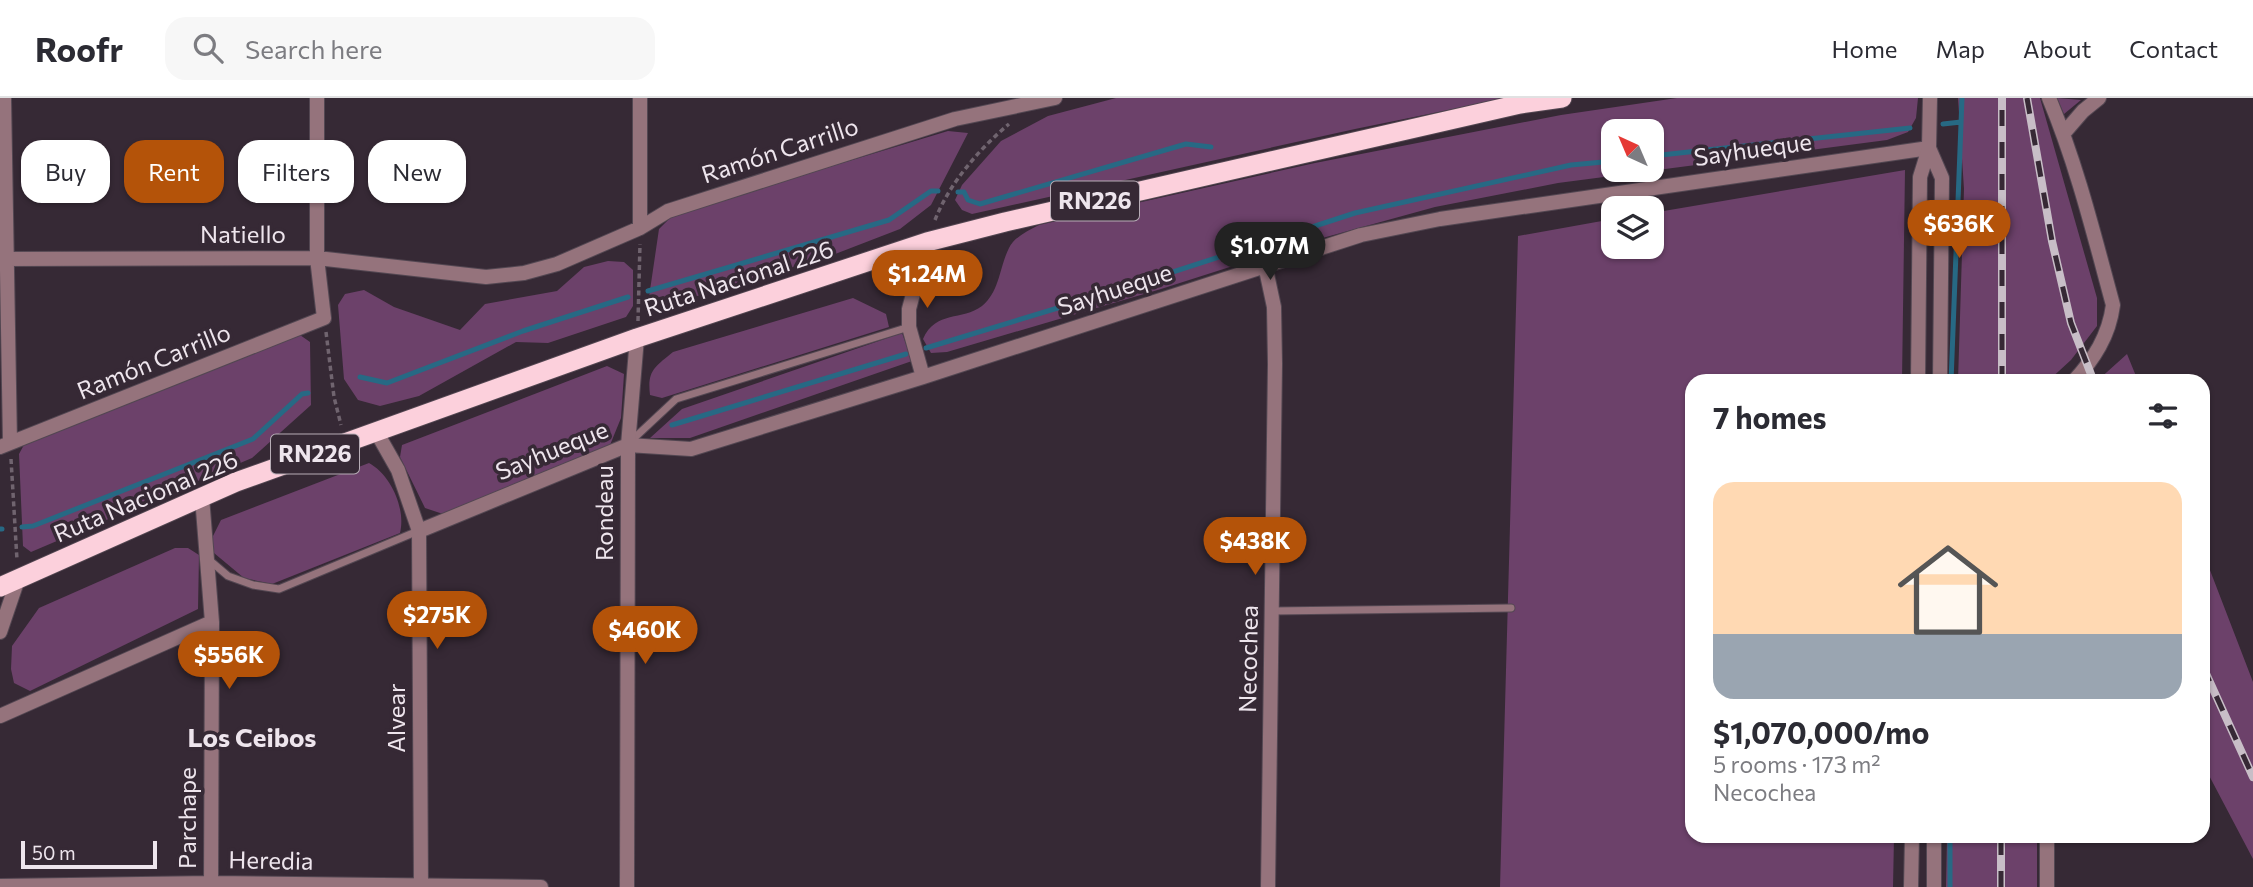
<!DOCTYPE html>
<html lang="en">
<head>
<meta charset="utf-8">
<style>
	:root { --surface:#fff; --page:#f7f7f7; --text:#2b2b33; --muted:#7c7c81; --line:#e1e1e2; --accent:#b45309 }
	body { margin:0; font-family:Commissioner,sans-serif; background:var(--page); color:var(--text); height:100vh; display:flex; flex-direction:column; font-size:26px; white-space:nowrap }
	* { box-sizing:border-box; margin:0 }
	p { font-size:23px; color:var(--muted) }
	.icon { flex:none; width:38px; height:38px; fill:none; stroke:currentColor; stroke-width:2; stroke-linecap:round; stroke-linejoin:round }
	.map { position:relative; flex:1; overflow:hidden }
	.sheet { position:absolute; left:1685px; top:276px; width:525px; height:469px; display:flex; flex-direction:column; background:var(--surface); border-radius:21px; box-shadow:0 2px 5px #0004 }
	.sheet>* { flex:none }
	.hud { position:absolute; left:21px; top:42px; width:665px; height:63px; display:flex; gap:14px }
	.needle { width:46px; rotate:316deg }
	.buttons { position:absolute; left:1601px; top:21px; display:grid; gap:14px }
	.buttons a { display:grid; place-items:center; width:63px; height:63px; border-radius:14px; background:var(--surface); box-shadow:0 2px 5px #0004; font-size:35px }
	.scale { position:absolute; left:21px; bottom:18px; width:136px; box-sizing:border-box; padding-left:7px; border:4px solid #eee5ed; border-top:0; font-size:19px; line-height:24px; white-space:nowrap; color:#eee5ed; -webkit-text-stroke:5px #362935; paint-order:stroke }
	.price { position:absolute; translate:-50% -60px; padding:0 16px; border-radius:24px; background:var(--accent); color:#fff; font-size:23px; line-height:46px; filter:drop-shadow(0 2px 4px #0008) }
	.price::after { content:''; position:absolute; left:50%; top:42px; width:21px; height:16px; margin-left:-10px; background:inherit; clip-path:polygon(0 0,100% 0,50% 100%) }
	.price.active { background:#222; color:#fff }
	ul { padding:0; list-style:none }
	li { display:grid; align-content:center; gap:14px; height:371px; padding:0 28px }
	li span { display:grid; place-items:center; height:217px; border-radius:21px; color:#555 }
	li>.icon { margin-inline-start:auto }
	span .icon { width:126px; height:126px; fill:#fffc; stroke-width:1 }
	li b { font-size:30px }
	h2 { display:flex; justify-content:space-between; align-items:center; height:84px; padding:0 28px; font-size:30px }
	.tag { padding:0 24px; border-radius:21px; background:var(--surface); box-shadow:0 2px 5px #0004; font-size:24px; line-height:63px }
	.tag.active { background:var(--accent); color:#fff }
	header { display:flex; align-items:center; gap:42px; box-sizing:border-box; height:98px; padding:0 35px; background:var(--surface); border-bottom:2px solid var(--line) }
	header strong { font-size:33px }
	nav { display:flex; gap:38px; margin-inline-start:auto; font-size:24px }
	.search { width:490px; height:63px; background:var(--page); display:flex; align-items:center; gap:18px; box-sizing:border-box; padding:0 24px; border-radius:21px; color:var(--muted); font-size:26px }
	.map>svg:first-child { display:block }
	.green { fill:#6c416a; fill-rule:evenodd }
	.lines { fill:none; stroke-linecap:round; stroke-linejoin:round }
	.stream { stroke:#276984; stroke-width:5 }
	.service-casing { stroke:#534752; stroke-width:9 }
	.minor-casing { stroke:#534752; stroke-width:16 }
	.tertiary-casing { stroke:#534752; stroke-width:16 }
	.trunk-casing { stroke:#534752; stroke-width:21 }
	.path { stroke:#70646f; stroke-width:3.5; stroke-dasharray:5 3.5; stroke-linecap:butt }
	.service { stroke:#95737c; stroke-width:7 }
	.minor { stroke:#95737c; stroke-width:14 }
	.tertiary { stroke:#95737c; stroke-width:14 }
	.trunk { stroke:#fcd0dc; stroke-width:19 }
	.rail-casing { stroke:#c8bec7; stroke-width:8 }
	.rail { stroke:#362935; stroke-width:5; stroke-dasharray:16; stroke-linecap:butt }
	.labels { text-anchor:middle; stroke-width:7; stroke-linejoin:round; paint-order:stroke }
	.shield { fill:#362935; stroke:#b7adb6; stroke-width:2 }
	.shield-label { font-size:23px; font-weight:bold; fill:#eee5ed }
	.street-label { font-size:24px; fill:#eee5ed; stroke:#362935 }
	.neighbourhood-label { font-size:26px; font-weight:bold; fill:#eee5ed; stroke:#362935 }
</style>
</head>
<body>
<header>
<strong>Roofr</strong>
<div class="search"><svg class="icon" aria-label="search" viewBox="0 0 24 24"><circle cx="10" cy="10" r="6"/><path d="M15 15l6 6"/></svg>Search here</div>
<nav><a>Home</a><a>Map</a><a>About</a><a>Contact</a></nav>
</header>
<div class="map">
<svg width="2253" height="789" viewBox="0 0 2253 789">
	<rect width="100%" height="100%" fill="#362935"/>
	<path class="green" d="M1116 0H1507L1355 31 972 116 962 112 955 102 962 87 1001 43 1048 18Z
		M1677 0H1918L1916 20 1908 34 1887 42 1558 85 1435 109 1308 144 1161 191 947 254 931 255 923 241C936 212 962 223 982 208 1000 193 999 170 1009 150 1014 139 1028 133 1039 127L1315 65 1561 17ZM1614 33H1652V72H1614Z
		M1958 0H2040L2097 200V228L2071 262 2048 283H1958L1964 91Z
		M2057 0 2081 2 2064 16Z
		M948 33 968 35 931 107 900 131 830 158 664 208 656 205 649 199 659 131 674 116Z
		M1905 72 1902 283 1692 284V738L1894 739 1893 789H1500L1518 138 1613 121 1614 149H1652V115Z
		M608 163 624 164 633 172V208L626 219 548 245 516 244 419 298 380 308 358 302 344 281 338 207 345 196 364 192 394 209 460 232 485 206 557 193 584 169Z
		M853 200 886 216 889 229 662 300 650 297C647 272 655 269 673 254Z
		M902 235 912 263 690 340H650L682 311Z
		M300 237 310 244 311 307 252 360 31 454 23 448 19 356 25 345Z
		M2127 256 2138 283H2097Z
		M607 268 624 276 621 320 610 347 446 417 425 410 400 359 402 347Z
		M369 365C391 377 406 411 400 435L272 486 244 480 214 455 212 440 221 422Z
		M175 450H188L199 457 198 511 30 593 14 585 11 571 12 548 39 510Z
		M2203 454 2253 584V761L2203 666Z
		M1947 739H2037V789H1946Z"/>
	<g class="lines">
		<path class="stream" d="M1943 26 1961 24
			M1652 58 1910 30
			M958 94H964L968 102 980 106 1186 46 1211 49
			M648 193 889 122 931 93H938
			M926 250 1114 193 1355 115 1571 67 1614 63
			M360 279 387 285 523 233 628 199
			M1951 284 1962 0
			M672 327 906 256
			M22 429 33 428 253 341 302 296 308 295
			M0 431H2
			M1950 738V789"/>
		<defs>
			<path id="service" d="M630 344 676 301 909 229
				M208 461 228 478 253 487 279 491 418 433
				M1272 513 1511 510"/>
			<path id="minor" d="M4 0 10 345
				M640 0V130
				M2049 0C2077 67 2094 137 2113 207 2109 238 2094 261 2073 284
				M2064 35 2083 13 2099 0
				M0 161 317 160 486 179 524 175 557 166 640 130 668 113 955 21 1055 0
				M1265 167 1274 209 1275 266 1268 789
				M923 279 909 229V211L927 144
				M377 335 398 372 419 433 421 789
				M0 349 324 220 317 160V0
				M202 399 212 524 211 789
				M419 433 628 347 691 351 923 279 1361 137 1440 121 1929 50
				M0 534 18 481
				M0 618 212 524
				M0 788 211 785 541 789
				M627 789 628 347 637 240
				M2047 789V738"/>
			<path id="tertiary" d="M1929 50 1942 80 1940 284
				M1918 284 1920 79 1929 50 1930 0
				M1911 789 1912 738
				M1934 789V738"/>
			<path id="trunk" d="M0 489 236 384 637 240 927 144 1005 124 1520 6 1562 0"/>
		</defs>
		<use href="#service" class="service-casing"/>
		<use href="#minor" class="minor-casing"/>
		<use href="#tertiary" class="tertiary-casing"/>
		<use href="#trunk" class="trunk-casing"/>
		<path class="path" d="M935 122C949 86 979 51 1009 26
			M638 223 640 146
			M326 234 334 299 341 327
			M11 361 17 462"/>
		<use href="#service" class="service"/>
		<use href="#minor" class="minor"/>
		<use href="#tertiary" class="tertiary"/>
		<use href="#trunk" class="trunk"/>
		<defs>
			<path id="rail" d="M2027 0 2052 143 2071 225 2094 284
				M2002 284V0
				M2203 569 2253 679
				M2001 789V738"/>
		</defs>
		<use href="#rail" class="rail-casing"/>
		<use href="#rail" class="rail"/>
	</g>
	<g class="labels">
		<g class="shield">
			<rect x="1051" y="83.5" width="88" height="39" rx="5"/>
			<rect x="271" y="336.5" width="88" height="39" rx="5"/>
		</g>
		<g class="shield-label">
			<text x="1095" y="111">RN226</text>
			<text x="315" y="364">RN226</text>
		</g>
		<g class="street-label">
			<text transform="translate(1753 52) rotate(-8)" y="8">Sayhueque</text>
			<text transform="translate(780 53) rotate(-18)" y="8">Ramón Carrillo</text>
			<text x="243" y="145">Natiello</text>
			<text transform="translate(739 181) rotate(-18)" y="8">Ruta Nacional 226</text>
			<text transform="translate(1115 192) rotate(-18)" y="8">Sayhueque</text>
			<text transform="translate(154 264) rotate(-22)" y="8">Ramón Carrillo</text>
			<text transform="translate(552 353) rotate(-22)" y="8">Sayhueque</text>
			<text transform="translate(146 399) rotate(-23)" y="8">Ruta Nacional 226</text>
			<text transform="translate(605 415) rotate(-90)" y="8">Rondeau</text>
			<text transform="translate(1249 561) rotate(-89)" y="8">Necochea</text>
			<text transform="translate(397 620) rotate(-90)" y="8">Alvear</text>
			<text transform="translate(188 720) rotate(-90)" y="8">Parchape</text>
			<text transform="translate(271 763) rotate(1)" y="8">Heredia</text>
		</g>
		<g class="neighbourhood-label">
			<text x="252" y="649">Los Ceibos</text>
		</g>
	</g>
</svg>
<div class="buttons">
<a><svg class="needle" viewBox="-14 -14 28 28"><path d="M0-13l5 13h-10z" fill="#e53935"/><path d="M0 13l5-13h-10z" fill="#7c7c81"/></svg></a>
<a><svg class="icon" aria-label="layers" viewBox="0 0 24 24"><path d="M12 4l9 5-9 5-9-5zM3 14l9 5 9-5"/></svg></a>
</div>
<div class="scale">50 m</div>
<b class="price" style="left:1959px;top:162px">$636K</b>
<b class="price active" style="left:1270px;top:184px">$1.07M</b>
<b class="price" style="left:927px;top:212px">$1.24M</b>
<b class="price" style="left:1255px;top:479px">$438K</b>
<b class="price" style="left:437px;top:553px">$275K</b>
<b class="price" style="left:645px;top:568px">$460K</b>
<b class="price" style="left:229px;top:593px">$556K</b>
<div class="hud">
<a class="tag">Buy</a>
<a class="tag active">Rent</a>
<a class="tag">Filters</a>
<a class="tag">New</a>
</div>
<section class="sheet">
<h2>7 homes<svg class="icon" aria-label="filters" viewBox="0 0 24 24"><path d="M4 7h16M4 17h16"/><circle cx="9" cy="7" r="2"/><circle cx="15" cy="17" r="2"/></svg></h2>
<ul>
<li><span style="background:linear-gradient(#ffd9b3 70%,#9aa5b1 0)"><svg class="icon" aria-label="home" viewBox="0 0 24 24"><path d="M3 11l9-7 9 7M6 9v11h12V9"/></svg></span><div><b>$1,070,000/mo</b><p>5 rooms · 173 m²</p><p>Necochea</p></div></li>
</ul>
</section>
</div>
</body>
</html>
